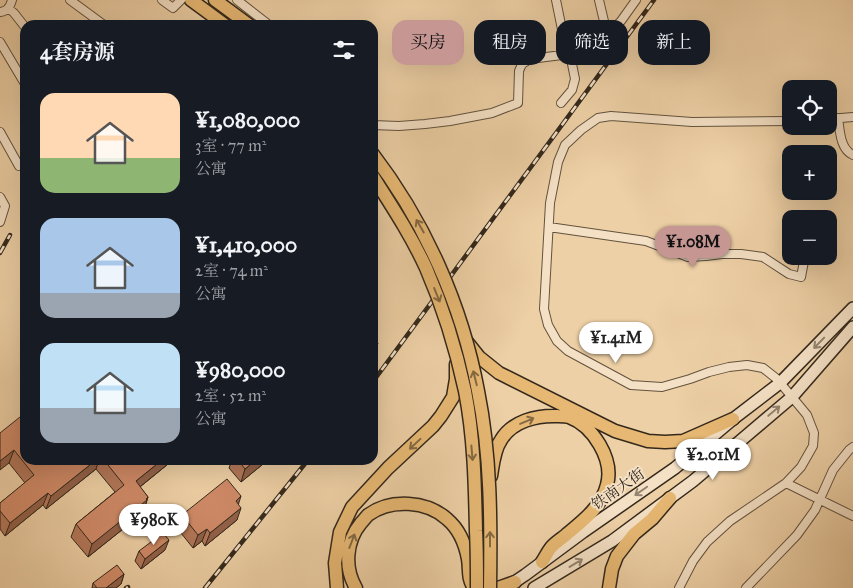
<!DOCTYPE html>
<html lang="zh">
<head>
<meta charset="utf-8">
<style>
	:root { --surface:#171b24; --page:#20242c; --text:#f1f3f6; --muted:#9ea1a6; --accent:#c59692 }
	body { margin:0; font-family:"IM FELL Great Primer","Noto Serif SC",serif; background:var(--page); color:var(--text); height:100vh; display:flex; flex-direction:column; font-size:19px; white-space:nowrap }
	* { box-sizing:border-box; margin:0 }
	p { font-size:16px; color:var(--muted) }
	.icon { flex:none; width:28px; height:28px; fill:none; stroke:currentColor; stroke-width:2; stroke-linecap:round; stroke-linejoin:round }
	.map { position:relative; flex:1; overflow:hidden }
	.drawer { position:absolute; left:20px; top:20px; width:358px; height:445px; display:flex; flex-direction:column; background:var(--surface); border-radius:15px; box-shadow:0 5px 20px #0002 }
	.drawer>* { flex:none }
	.guide { position:absolute; left:392px; top:20px; width:385px; height:45px; display:flex; gap:10px }
	.fabs { position:absolute; left:782px; top:80px; display:grid; gap:10px }
	.fabs a { display:grid; place-items:center; width:55px; height:55px; border-radius:10px; background:var(--surface); box-shadow:0 5px 20px #0002; font-size:25px }
	.price { position:absolute; translate:-50% -42px; padding:0 11px; border-radius:18px; background:#fff; color:#222; font-size:16px; line-height:32px; filter:drop-shadow(0 1px 2px #0008) }
	.price::after { content:''; position:absolute; left:50%; top:30px; width:15px; height:11px; margin-left:-8px; background:inherit; clip-path:polygon(0 0,100% 0,50% 100%) }
	.price.on { background:var(--accent); color:#111 }
	ul { padding:0; list-style:none }
	li { display:flex; align-items:center; gap:15px; height:125px; padding:0 20px }
	li span { display:grid; place-items:center; flex:none; width:140px; height:100px; border-radius:15px; color:#555 }
	li>.icon { margin-inline-start:auto }
	span .icon { width:60px; height:60px; fill:#fffc; stroke-width:1 }
	li b { font-size:21px }
	h2 { display:flex; justify-content:space-between; align-items:center; height:60px; padding:0 20px; font-size:21px }
	.chip { padding:0 18px; border-radius:15px; background:var(--surface); box-shadow:0 5px 20px #0002; font-size:18px; line-height:45px }
	.chip.on { background:var(--accent); color:#111 }
	.map>svg:first-child { display:block }
	.lines { fill:none; stroke-linecap:round; stroke-linejoin:round }
	.street-casing { stroke:#62523e; stroke-width:10 }
	.secondary-casing { stroke:#33281c; stroke-width:14 }
	.primary-casing { stroke:#33281c; stroke-width:15 }
	.street { stroke:#f4e0c5; stroke-width:8 }
	.secondary { stroke:#f4e0c5; stroke-width:11 }
	.primary { stroke:#e7b873; stroke-width:12 }
	.rail-casing { stroke:#33281c; stroke-width:4.5 }
	.rail { stroke:#f4e0c5; stroke-width:2.5; stroke-dasharray:8; stroke-linecap:butt }
	.primary-bridge-casing { stroke:#33281c; stroke-width:15; stroke-linecap:butt }
	.primary-bridge { stroke:#e7b873; stroke-width:12 }
	.wall { fill:#b37759; stroke:#33281c }
	.shaded-wall { fill:#926149; stroke:#33281c }
	.building { fill:#d08a68; stroke:#33281c }
	.oneway { stroke:#846943 }
	.oneway2 { stroke:#948470 }
	.labels { text-anchor:middle; stroke-width:4; stroke-linejoin:round; paint-order:stroke }
	.street-label { font-size:15px; fill:#33281c; stroke:#f4e0c5 }
</style>
</head>
<body>
<div class="map">
<svg width="853" height="588" viewBox="0 0 853 588">
	<rect width="100%" height="100%" fill="#eed0a6"/>
	<filter id="stains"><feTurbulence type="fractalNoise" baseFrequency=".004" numOctaves="4"/><feColorMatrix values="0 0 0 0 .2 0 0 0 0 .09 0 0 0 0 .02 0 0 0 .5 -.17"/></filter>
	<radialGradient id="worn" r=".72"><stop offset=".6" stop-color="#630" stop-opacity="0"/><stop offset="1" stop-color="#630" stop-opacity=".3"/></radialGradient>
	<g class="lines">
		<defs>
			<path id="street" d="M70 0 104 25
				M162 0 173 8 181 0
				M237 0 269 25
				M556 0 567 54
				M599 0 607 34
				M8 8 14 13 25 27
				M0 12C8 11 10 7 12 0
				M0 42 25 84
				M561 103 572 90 575 79 570 54
				M838 118C840 131 840 149 853 155
				M829 119 853 117
				M372 125 399 126 425 124 450 121 492 113 518 103 519 71 522 64 530 59 570 54 592 45 610 32 621 21 636 0
				M0 132 19 166
				M0 197 5 206 0 222
				M549 227 646 241 688 257 706 256 722 254H741L763 257 789 274 801 277 805 256
				M786 483 853 516
				M679 588 693 561 707 542 730 521 786 483 801 467 813 446 814 433 807 415 777 379 763 368 747 365 729 367 709 372 690 379 662 387 631 385 568 351 557 341 548 325 544 309 550 203 558 162 565 145 581 130 598 118 611 116 692 122 791 121
				M746 588 797 535 815 510 833 470 849 450 853 447"/>
			<path id="secondary" d="M507 587 525 575 583 532 675 468 733 419 780 383 853 308
				M534 588 612 541 693 481 792 397 853 327"/>
			<path id="primary" d="M191 0 225 25
				M215 0 249 25
				M467 342 479 357 499 373 615 431 648 441 665 442 683 441 733 419
				M491 476C493 464 494 450 501 440 512 421 537 415 558 416 561 416 566 416 569 417 593 426 614 459 607 485 602 506 583 521 567 534 562 539 554 543 550 549 547 553 545 558 542 562
				M337 588 335 563 340 532 352 507 388 468 433 426 441 416 453 397 456 379V364
				M356 588C344 568 346 541 361 523 363 521 366 517 368 515 391 498 427 501 447 519 459 529 465 543 468 559 470 571 467 577 474 588
				M498 588 515 582
				M609 588 612 569 617 556 634 534 652 519 670 498"/>
		</defs>
		<use href="#street" class="street-casing"/>
		<use href="#secondary" class="secondary-casing"/>
		<use href="#primary" class="primary-casing"/>
		<use href="#street" class="street"/>
		<use href="#secondary" class="secondary"/>
		<use href="#primary" class="primary"/>
		<defs>
			<path id="rail" d="M0 253 10 235
				M372 383 654 0
				M126 588 128 587
				M205 588 308 460"/>
		</defs>
		<use href="#rail" class="rail-casing"/>
		<use href="#rail" class="rail"/>
		<defs>
			<path id="primary-bridge" d="M372 153C425 222 462 305 478 391 491 455 491 522 490 588
				M372 175C391 205 411 235 426 268 443 307 456 349 465 391 474 437 475 484 476 531 477 550 477 569 477 588"/>
		</defs>
		<use href="#primary-bridge" class="primary-bridge-casing"/>
		<use href="#primary-bridge" class="primary-bridge"/>
	</g>
	<path class="wall" d="M0 433 25 460H173L140 487 148 497 143 513 88 557 71 537 76 524 115 492 96 469 46 509 43 505 5 536 0 529V503L25 483 9 463Z
		M232 460H268L241 482 229 468Z
		M238 504 237 520 205 546 202 541 193 548 177 528 182 515Z
		M165 550 141 569 135 561 139 551Z
		M124 574 121 584 116 588H92L93 583Z"/>
	<path class="shaded-wall" d="M378 343 374 353 372 355V350Z
		M14 450 9 463 0 470V461Z
		M96 460H99L96 469 46 509 51 496Z
		M162 460H173L131 494 136 481Z
		M256 460H268L241 482 245 469Z
		M48 493 43 505 5 536 10 523Z
		M241 496 237 509 236 501Z
		M148 497 143 513 88 557 92 544Z
		M241 508 237 520 205 546 210 533Z
		M207 529 202 541 193 548 198 535Z
		M169 540 165 550 141 569 145 559Z
		M124 574 121 584 116 588H106Z"/>
	<path class="building" d="M372 339 378 343 372 350Z
		M25 413V460H96L51 496 48 493 10 523 0 511V503L34 475 14 450 0 461V433Z
		M104 460H162L136 481 148 497 146 499 147 500 92 544 76 524 124 485Z
		M238 460H256L245 469Z
		M227 479 241 496 236 501 241 508 210 533 207 529 198 535 182 515Z
		M163 533 169 540 145 559 139 551Z
		M117 565 124 574 106 588H97L93 583Z"/>
	<defs><path id="oneway-shaft" d="M-6 0H5M1.5-3L5.5 0L1.5 3" fill="none" stroke-width="1.6" stroke-linecap="round" stroke-linejoin="round" transform="scale(1.25)"/></defs>
	<g class="oneway">
		<use href="#oneway-shaft" transform="translate(420 226) rotate(-120)"/>
		<use href="#oneway-shaft" transform="translate(437 295) rotate(68)"/>
		<use href="#oneway-shaft" transform="translate(475 378) rotate(-104)"/>
		<use href="#oneway-shaft" transform="translate(527 421) rotate(-23)"/>
		<use href="#oneway-shaft" transform="translate(415 444) rotate(137)"/>
		<use href="#oneway-shaft" transform="translate(472 453) rotate(85)"/>
		<use href="#oneway-shaft" transform="translate(490 539) rotate(-90)"/>
		<use href="#oneway-shaft" transform="translate(352 541) rotate(-69)"/>
	</g>
	<g class="oneway2">
		<use href="#oneway-shaft" transform="translate(819 343) rotate(134)"/>
		<use href="#oneway-shaft" transform="translate(774 411) rotate(-40)"/>
		<use href="#oneway-shaft" transform="translate(641 491) rotate(145)"/>
		<use href="#oneway-shaft" transform="translate(576 563) rotate(-31)"/>
	</g>
	<g class="labels">
		<g class="street-label">
			<text transform="translate(618 489) rotate(-35)" y="5">铁南大街</text>
		</g>
	</g>
	<rect width="100%" height="100%" filter="url(#stains)"/>
	<rect width="100%" height="100%" fill="url(#worn)"/>
</svg>
<div class="fabs">
<a><svg class="icon" aria-label="locate" viewBox="0 0 24 24"><circle cx="12" cy="12" r="6"/><path d="M12 2v4M12 18v4M2 12h4M18 12h4"/></svg></a>
<a>+</a>
<a>−</a>
</div>
<b class="price on" style="left:693px;top:268px">¥1.08M</b>
<b class="price" style="left:616px;top:364px">¥1.41M</b>
<b class="price" style="left:713px;top:481px">¥2.01M</b>
<b class="price" style="left:154px;top:546px">¥980K</b>
<div class="guide">
<a class="chip on">买房</a>
<a class="chip">租房</a>
<a class="chip">筛选</a>
<a class="chip">新上</a>
</div>
<section class="drawer">
<h2>4套房源<svg class="icon" aria-label="filters" viewBox="0 0 24 24"><path d="M4 7h16M4 17h16"/><circle cx="9" cy="7" r="2"/><circle cx="15" cy="17" r="2"/></svg></h2>
<ul>
<li><span style="background:linear-gradient(#ffd9b3 65%,#8fb573 0)"><svg class="icon" aria-label="home" viewBox="0 0 24 24"><path d="M3 11l9-7 9 7M6 9v11h12V9"/></svg></span><div><b>¥1,080,000</b><p>3室 · 77 m²</p><p>公寓</p></div></li>
<li><span style="background:linear-gradient(#a9c7e8 75%,#9aa5b1 0)"><svg class="icon" aria-label="home" viewBox="0 0 24 24"><path d="M3 11l9-7 9 7M6 9v11h12V9"/></svg></span><div><b>¥1,410,000</b><p>2室 · 74 m²</p><p>公寓</p></div></li>
<li><span style="background:linear-gradient(#bfe0f5 65%,#9aa5b1 0)"><svg class="icon" aria-label="home" viewBox="0 0 24 24"><path d="M3 11l9-7 9 7M6 9v11h12V9"/></svg></span><div><b>¥980,000</b><p>2室 · 52 m²</p><p>公寓</p></div></li>
</ul>
</section>
</div>
</body>
</html>
